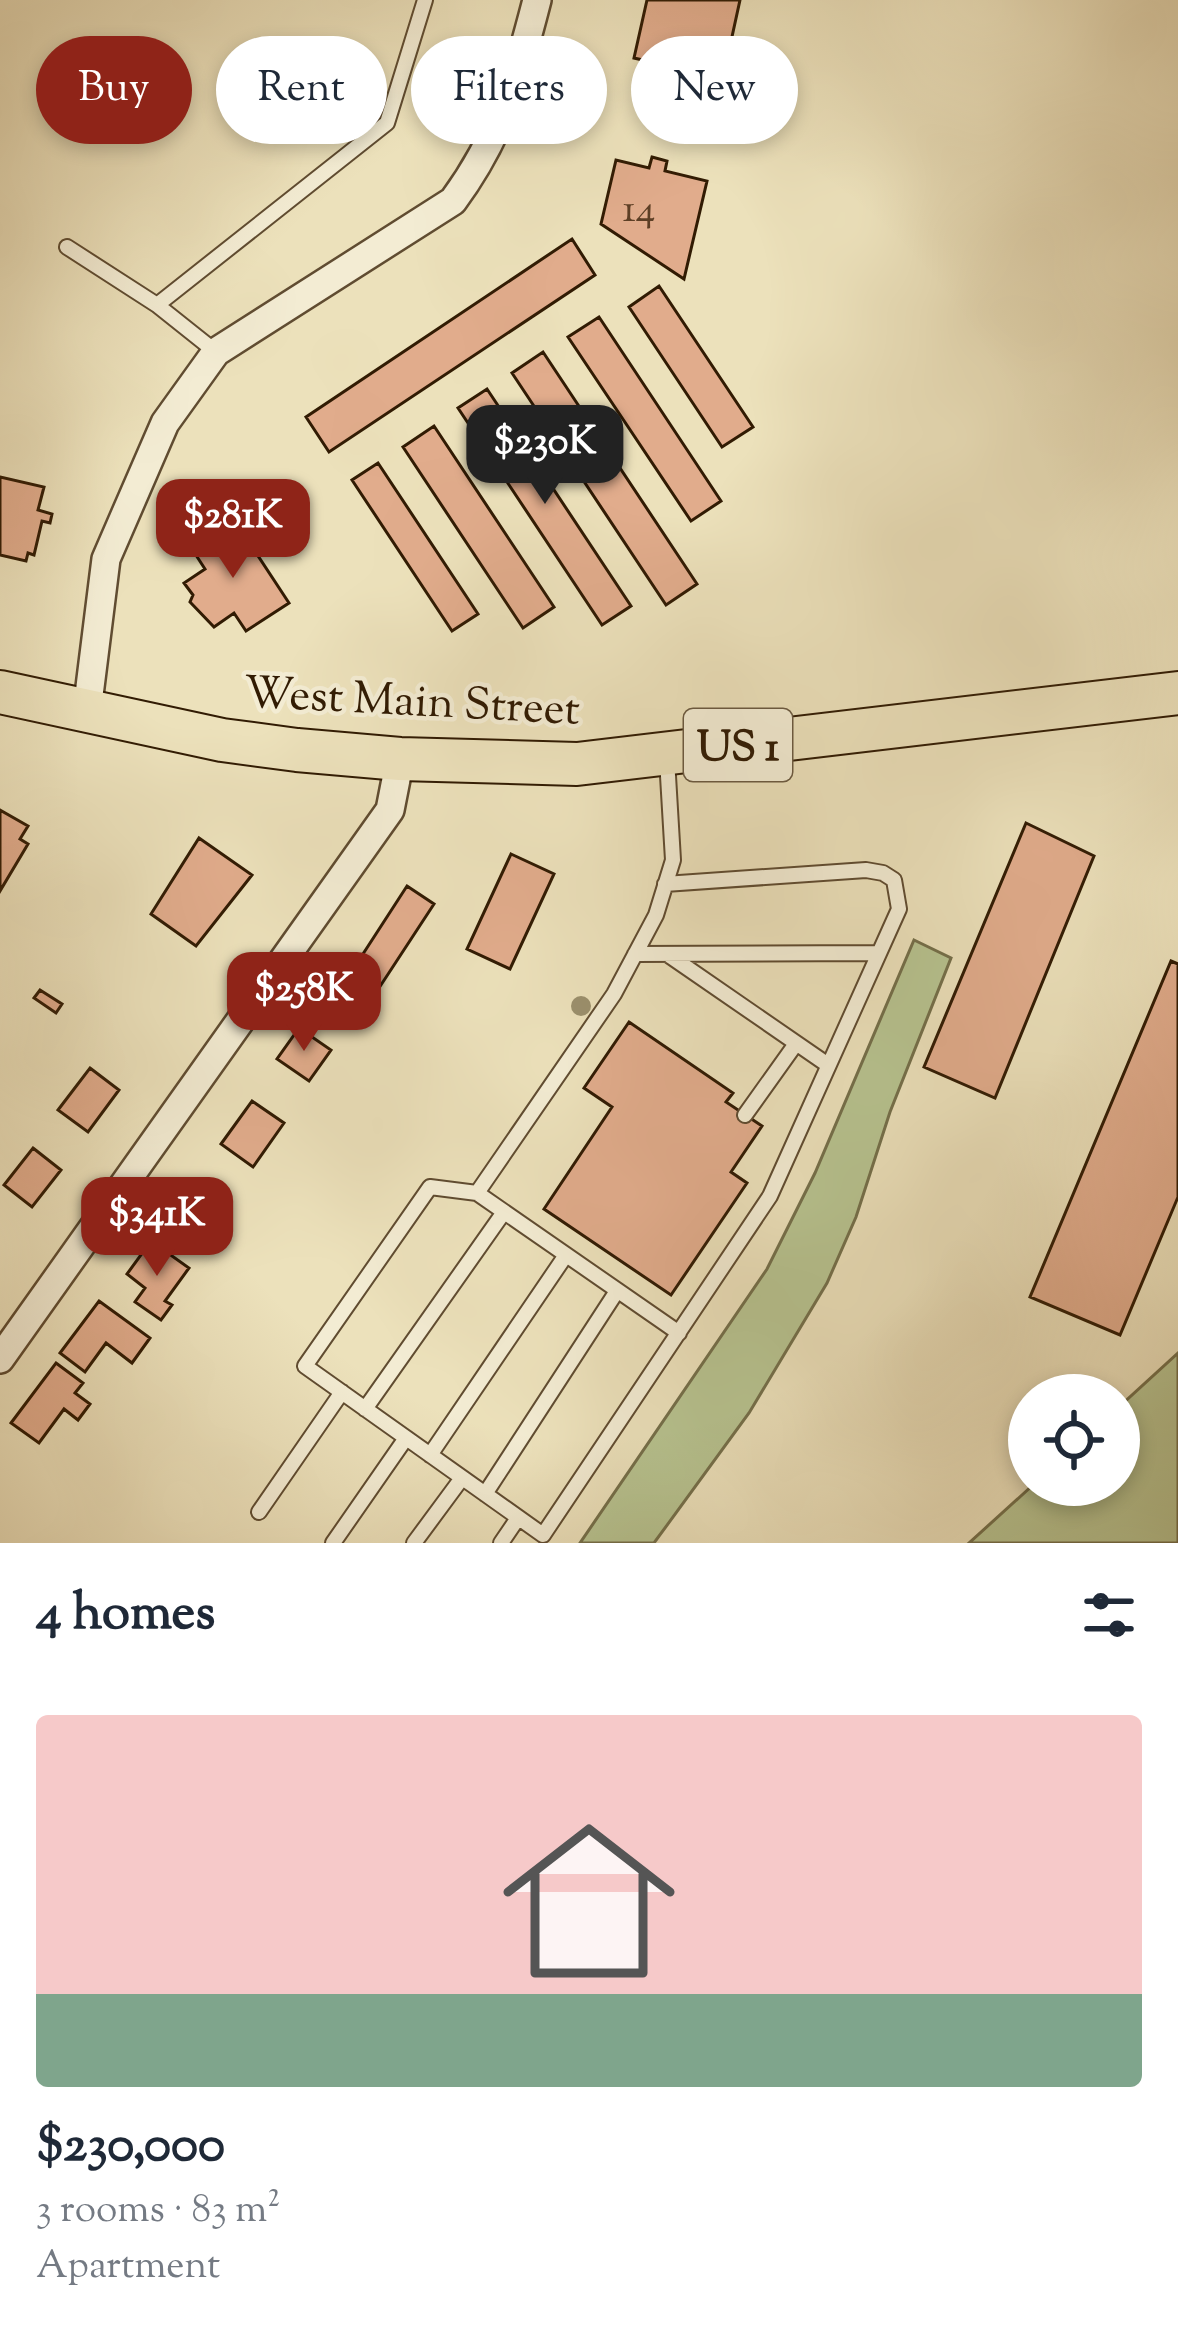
<!DOCTYPE html>
<html lang="en">
<head>
<meta charset="utf-8">
<style>
	:root { --surface:#fff; --page:#f2f2f3; --text:#1f2937; --muted:#747a83; --line:#e0e1e3; --accent:#8f2418 }
	body { margin:0; font-family:"Sorts Mill Goudy",serif; background:var(--page); color:var(--text); height:100vh; display:flex; flex-direction:column; font-size:45px; white-space:nowrap }
	* { box-sizing:border-box; margin:0 }
	p { font-size:39px; color:var(--muted) }
	.icon { flex:none; width:66px; height:66px; fill:none; stroke:currentColor; stroke-width:2; stroke-linecap:round; stroke-linejoin:round }
	.map { position:relative; height:1543px; overflow:hidden }
	.side { display:flex; flex-direction:column; background:var(--surface); flex:1 }
	.side>* { flex:none }
	.top-card { position:absolute; left:36px; top:36px; width:1107px; height:108px; display:flex; gap:24px }
	.controls { position:absolute; left:1008px; top:1374px; display:grid; gap:24px }
	.controls a { display:grid; place-items:center; width:132px; height:132px; border-radius:50%; background:var(--surface); box-shadow:0 6px 18px #0003; font-size:60px }
	.price { position:absolute; translate:-50% -102px; padding:0 27px; border-radius:24px; background:var(--accent); color:#fff; font-size:39px; line-height:78px; filter:drop-shadow(0 3px 6px #0008) }
	.price::after { content:''; position:absolute; left:50%; top:72px; width:36px; height:27px; margin-left:-18px; background:inherit; clip-path:polygon(0 0,100% 0,50% 100%) }
	.price.on { background:#222; color:#fff }
	ul { padding:0; list-style:none }
	li { display:grid; align-content:center; gap:24px; height:636px; padding:0 36px }
	li+li { border-top:3px solid var(--line) }
	li span { display:grid; place-items:center; height:372px; border-radius:12px; color:#555 }
	li>.icon { margin-inline-start:auto }
	span .icon { width:216px; height:216px; fill:#fffc; stroke-width:1 }
	li b { font-size:51px }
	h2 { display:flex; justify-content:space-between; align-items:center; height:144px; padding:0 36px; font-size:51px }
	.tag { padding:0 42px; border-radius:54px; background:var(--surface); box-shadow:0 6px 18px #0003; font-size:42px; line-height:108px }
	.tag.on { background:var(--accent); color:#fff }
	.map>svg:first-child { display:block }
	.green { fill:#b7c390; stroke:#746f4a; stroke-width:3 }
	.building { fill:#e1ac8c; stroke:#311b03; stroke-width:3 }
	.lines { fill:none; stroke-linecap:round; stroke-linejoin:round }
	.service-casing { stroke:#604c31; stroke-width:18 }
	.minor-casing { stroke:#604c31; stroke-width:32 }
	.primary-casing { stroke:#311b03; stroke-width:46 }
	.service { stroke:#f3ecd3; stroke-width:14 }
	.minor { stroke:#f3ecd3; stroke-width:27 }
	.primary { stroke:#ece1bb; stroke-width:42 }
	.tree { fill:#9b906d }
	.labels { text-anchor:middle; stroke-width:9; stroke-linejoin:round; paint-order:stroke }
	.number-label { font-size:39px; fill:#5d3f25 }
	.shield { fill:#f3ecd3; stroke:#6b5a41; stroke-width:3 }
	.shield-label { font-size:42px; font-weight:bold; fill:#311b03 }
	.street-label { font-size:45px; fill:#311b03; stroke:#f3ecd3 }
</style>
</head>
<body>
<div class="map">
<svg width="1178" height="1543" viewBox="0 0 1178 1543">
	<rect width="100%" height="100%" fill="#ece1bb"/>
	<filter id="stains"><feTurbulence type="fractalNoise" baseFrequency=".00167" numOctaves="4"/><feColorMatrix values="0 0 0 0 .2 0 0 0 0 .09 0 0 0 0 .02 0 0 0 .5 -.17"/></filter>
	<radialGradient id="worn" r=".72"><stop offset=".6" stop-color="#630" stop-opacity="0"/><stop offset="1" stop-color="#630" stop-opacity=".3"/></radialGradient>
	<path class="green" d="M914 940 951 958 890 1112 856 1217 827 1283 749 1413 654 1543H580L767 1269 815 1173Z
		M1178 1353V1543H969L1033 1485H1119V1407Z"/>
	<path class="building" d="M647 0H740L723 78 634 58Z
		M652 157 667 161 665 171 707 181 684 279 601 224 616 160 649 168Z
		M572 239 595 275 329 452 306 417Z
		M659 286 753 427 722 447 629 307Z
		M599 317 721 501 691 521 568 337Z
		M543 352 697 584 666 605 512 373Z
		M487 389 631 606 602 625 458 408Z
		M434 426 554 607 523 628 403 447Z
		M378 463 478 614 452 631 352 480Z
		M0 477 44 487 38 510 52 514 50 523 42 521 34 555 28 553 26 561 0 555Z
		M235 521 289 603 246 631 234 613 214 627 190 602 193 595 184 583 205 569 192 549Z
		M0 810 28 826 20 839 28 844 0 891Z
		M1026 823 1094 856 995 1098 924 1067Z
		M199 838 252 875 196 946 151 914Z
		M511 854 554 874 510 969 467 949Z
		M407 886 434 904 377 991 350 974Z
		M1171 961 1178 964V1197L1120 1335 1030 1297Z
		M40 990 62 1004 56 1013 34 998Z
		M629 1022 733 1093 726 1102 762 1126 731 1172 747 1183 671 1295 544 1209 612 1107 584 1088Z
		M299 1028 331 1050 309 1081 277 1059Z
		M90 1068 119 1090 88 1132 58 1110Z
		M252 1101 284 1123 253 1167 221 1144Z
		M33 1148 61 1170 32 1207 4 1185Z
		M191 1185 229 1213 205 1243 178 1223 190 1207 180 1200Z
		M151 1241 189 1268 165 1301 172 1305 161 1320 135 1302 145 1288 127 1274Z
		M99 1301 150 1338 132 1363 106 1343 85 1372 60 1353Z
		M56 1363 83 1383 75 1393 90 1404 78 1420 64 1409 39 1443 11 1423Z"/>
	<g class="lines">
		<defs>
			<path id="service" d="M67 247 157 305
				M216 352 157 305 387 123 425 0
				M665 884 866 870 883 873 894 880 899 909 770 1196 543 1535 305 1366 430 1187 477 1193 679 1333
				M635 954 879 953
				M670 956 828 1065
				M745 1115 795 1045
				M477 1193 614 994 656 915 673 860 667 759
				M365 1409 504 1212
				M430 1455 566 1255
				M485 1494 617 1291
				M259 1512 342 1392
				M333 1543 406 1438
				M414 1543 462 1478
				M501 1543 518 1518"/>
			<path id="minor" d="M87 711 106 559 165 423 216 352 453 201C501 136 517 78 537 0
				M0 1359 390 810 400 759"/>
			<path id="primary" d="M0 692 222 740 297 750 400 759 577 764 1178 693"/>
		</defs>
		<use href="#service" class="service-casing"/>
		<use href="#minor" class="minor-casing"/>
		<use href="#primary" class="primary-casing"/>
		<use href="#service" class="service"/>
		<use href="#minor" class="minor"/>
		<use href="#primary" class="primary"/>
	</g>
	<circle class="tree" cx="581" cy="1006" r="10"/>
	<g class="labels">
		<g class="number-label">
			<text x="639" y="221">14</text>
		</g>
		<rect class="shield" x="684" y="709" width="108" height="72" rx="9"/>
		<g class="shield-label">
			<text x="738" y="760">US 1</text>
		</g>
		<g class="street-label">
			<text transform="translate(412 699) rotate(3)" y="16">West Main Street</text>
		</g>
	</g>
	<rect width="100%" height="100%" filter="url(#stains)"/>
	<rect width="100%" height="100%" fill="url(#worn)"/>
</svg>
<div class="controls">
<a><svg class="icon" aria-label="locate" viewBox="0 0 24 24"><circle cx="12" cy="12" r="6"/><path d="M12 2v4M12 18v4M2 12h4M18 12h4"/></svg></a>
</div>
<b class="price on" style="left:545px;top:507px">$230K</b>
<b class="price" style="left:233px;top:581px">$281K</b>
<b class="price" style="left:304px;top:1054px">$258K</b>
<b class="price" style="left:157px;top:1279px">$341K</b>
<div class="top-card">
<a class="tag on">Buy</a>
<a class="tag">Rent</a>
<a class="tag">Filters</a>
<a class="tag">New</a>
</div>
</div>
<section class="side">
<h2>4 homes<svg class="icon" aria-label="filters" viewBox="0 0 24 24"><path d="M4 7h16M4 17h16"/><circle cx="9" cy="7" r="2"/><circle cx="15" cy="17" r="2"/></svg></h2>
<ul>
<li><span style="background:linear-gradient(#f6c9c9 75%,#7fa58c 0)"><svg class="icon" aria-label="home" viewBox="0 0 24 24"><path d="M3 11l9-7 9 7M6 9v11h12V9"/></svg></span><div><b>$230,000</b><p>3 rooms · 83 m²</p><p>Apartment</p></div></li>
</ul>
</section>
</body>
</html>
